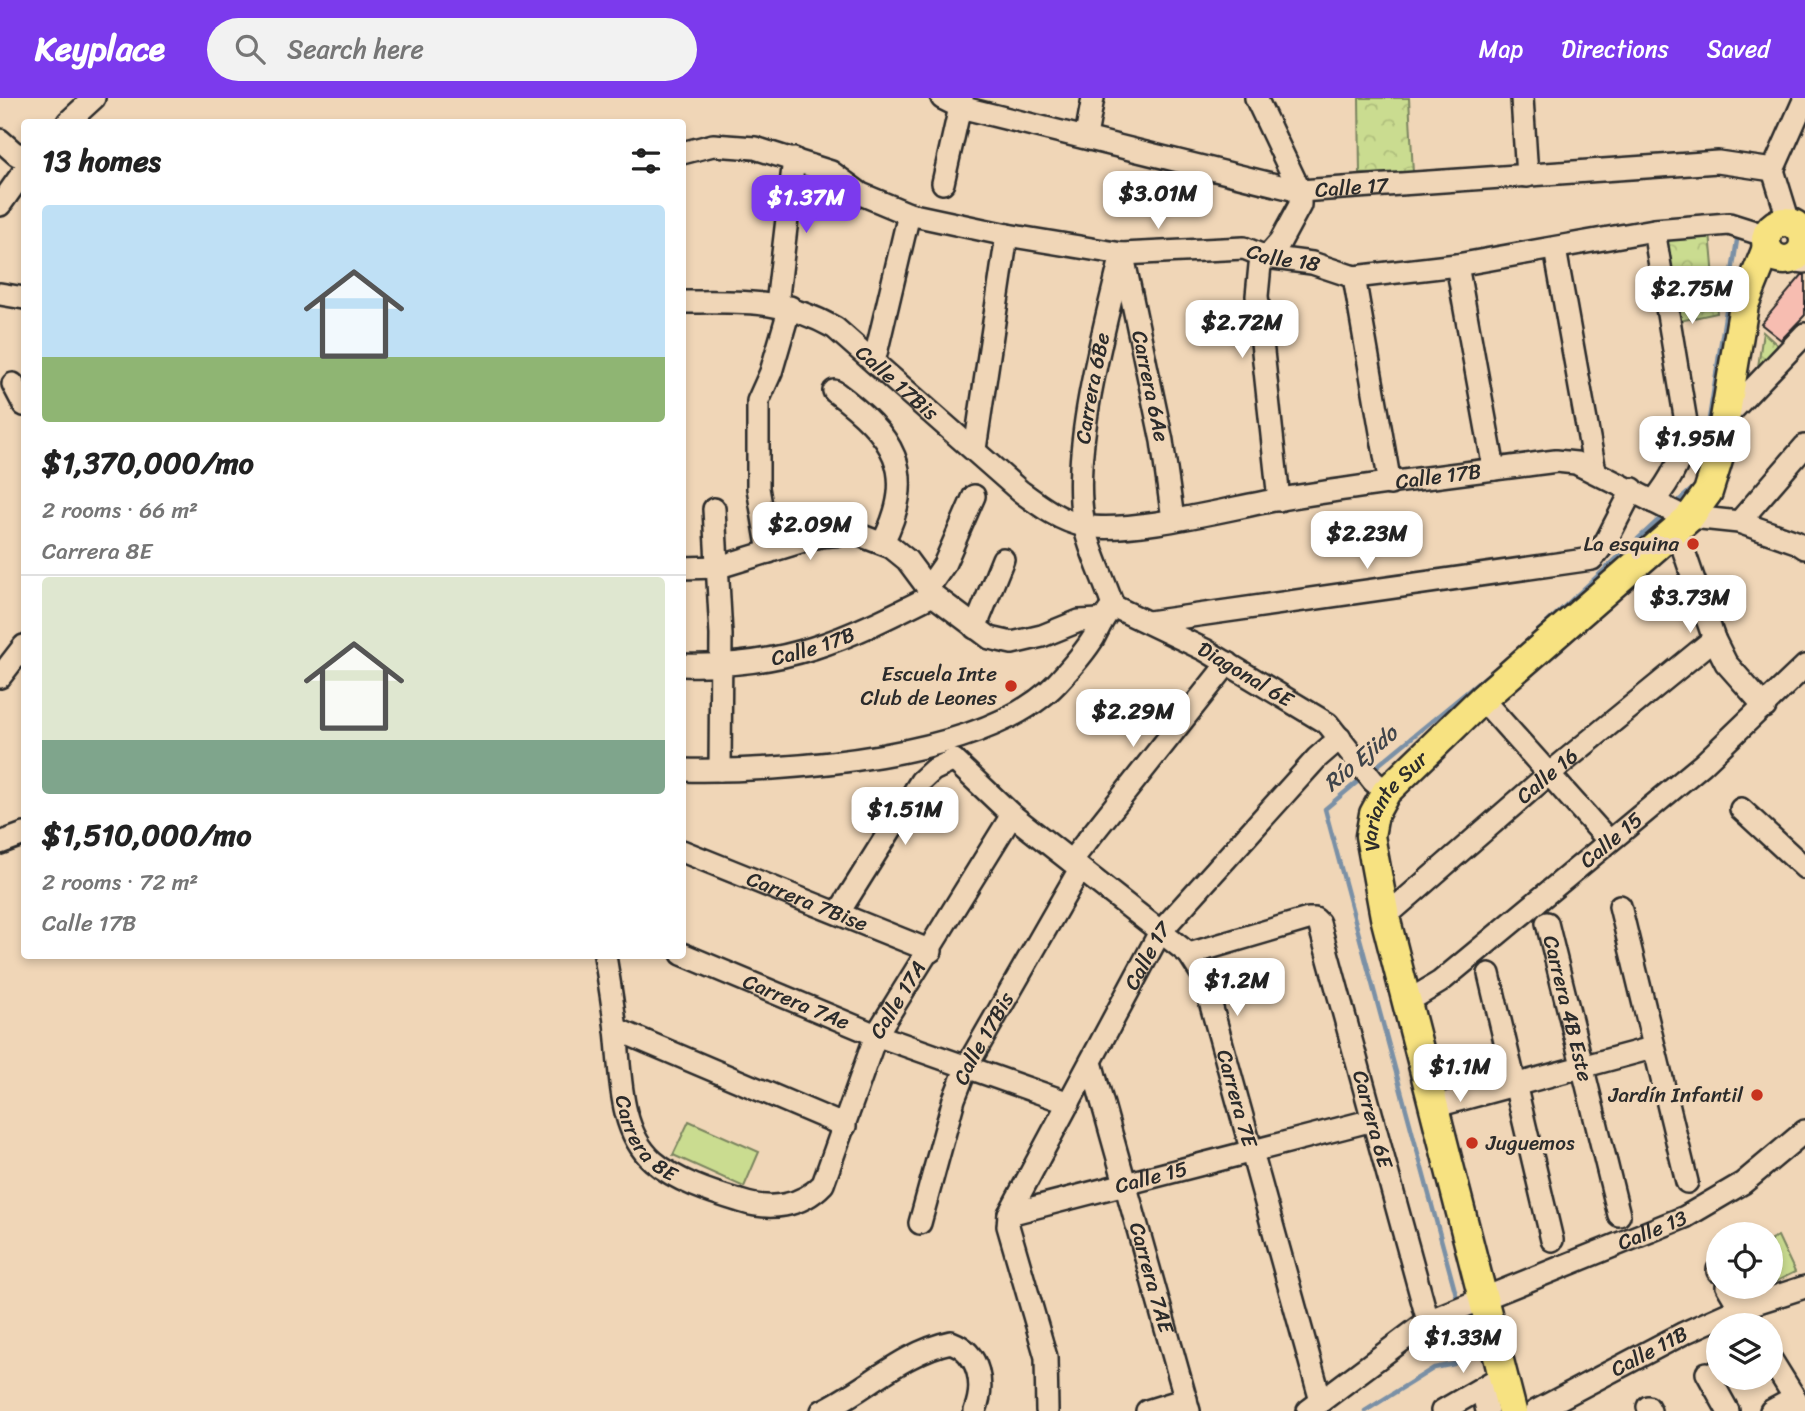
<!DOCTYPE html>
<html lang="en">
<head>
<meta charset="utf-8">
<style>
	:root { --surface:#fff; --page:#f2f2f2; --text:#222; --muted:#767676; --line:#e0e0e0; --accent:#7c3aed }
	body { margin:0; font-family:Sriracha,sans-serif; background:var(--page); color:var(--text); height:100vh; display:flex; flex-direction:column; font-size:26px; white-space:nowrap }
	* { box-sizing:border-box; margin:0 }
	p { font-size:23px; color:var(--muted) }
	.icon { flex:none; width:38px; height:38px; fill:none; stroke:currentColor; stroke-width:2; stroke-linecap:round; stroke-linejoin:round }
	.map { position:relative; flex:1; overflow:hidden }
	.details { position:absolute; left:21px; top:21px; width:665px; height:840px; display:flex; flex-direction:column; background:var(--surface); border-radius:7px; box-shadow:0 4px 10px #0003 }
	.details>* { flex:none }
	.controls { position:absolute; left:1706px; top:1124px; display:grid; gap:14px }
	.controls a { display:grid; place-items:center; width:77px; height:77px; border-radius:50%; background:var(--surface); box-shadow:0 4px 10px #0003; font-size:35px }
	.price { position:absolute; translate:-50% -60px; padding:0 16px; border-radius:14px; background:#fff; color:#222; font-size:23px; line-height:46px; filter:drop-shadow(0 2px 4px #0008) }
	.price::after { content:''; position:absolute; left:50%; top:42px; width:21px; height:16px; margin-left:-10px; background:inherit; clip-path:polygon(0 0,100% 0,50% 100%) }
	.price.on { background:var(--accent); color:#fff }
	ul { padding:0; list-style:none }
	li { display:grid; align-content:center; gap:14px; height:371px; padding:0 21px }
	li+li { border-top:2px solid var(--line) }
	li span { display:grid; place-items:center; height:217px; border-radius:7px; color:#555 }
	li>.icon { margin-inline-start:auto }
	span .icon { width:126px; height:126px; fill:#fffc; stroke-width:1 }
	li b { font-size:30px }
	h2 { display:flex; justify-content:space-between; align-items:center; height:84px; padding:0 21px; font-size:30px }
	header { display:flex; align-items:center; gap:42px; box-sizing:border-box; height:98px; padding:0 35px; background:var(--accent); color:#fff }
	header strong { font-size:33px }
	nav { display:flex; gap:38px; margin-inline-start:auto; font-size:24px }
	.search { width:490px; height:63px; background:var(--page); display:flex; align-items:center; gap:18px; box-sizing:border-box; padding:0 24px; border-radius:38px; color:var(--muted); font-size:26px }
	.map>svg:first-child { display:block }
	.park { fill:url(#park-crowns); stroke:#7a845e; stroke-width:2 }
	.garden { fill:#cadc90; stroke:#7a845e; stroke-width:2 }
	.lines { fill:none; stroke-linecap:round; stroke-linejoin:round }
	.stream { stroke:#7a90a6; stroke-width:4.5 }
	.building { fill:#f7bdb1; stroke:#2b2b2b; stroke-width:2 }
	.minor-casing { stroke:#2b2b2b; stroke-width:26 }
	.major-casing { stroke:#2b2b2b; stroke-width:33 }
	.minor { stroke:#f0d6b7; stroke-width:21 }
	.major { stroke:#f7e281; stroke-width:28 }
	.poi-dot { fill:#c8321e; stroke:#f0d6b7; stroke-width:2.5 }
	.labels { text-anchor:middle; stroke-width:7; stroke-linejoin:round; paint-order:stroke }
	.street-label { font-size:21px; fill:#2b2b2b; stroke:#f0d6b7 }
	.poi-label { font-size:21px; fill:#2b2b2b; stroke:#f0d6b7; text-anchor:end }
	.water-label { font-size:23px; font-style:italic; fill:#3f444a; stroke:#f0d6b7 }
</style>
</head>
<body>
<header>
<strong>Keyplace</strong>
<div class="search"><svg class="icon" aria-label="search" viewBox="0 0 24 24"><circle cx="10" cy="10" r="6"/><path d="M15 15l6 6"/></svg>Search here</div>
<nav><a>Map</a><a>Directions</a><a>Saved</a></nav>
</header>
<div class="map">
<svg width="1805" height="1313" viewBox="0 0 1805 1313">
	<defs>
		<pattern id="park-crowns" width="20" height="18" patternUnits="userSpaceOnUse" patternTransform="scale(1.75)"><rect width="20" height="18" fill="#cadc90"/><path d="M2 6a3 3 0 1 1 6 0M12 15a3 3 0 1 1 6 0" fill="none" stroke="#aebd7c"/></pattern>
	</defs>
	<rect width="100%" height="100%" fill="#f0d6b7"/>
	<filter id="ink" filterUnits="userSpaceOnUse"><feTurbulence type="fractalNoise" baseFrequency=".0143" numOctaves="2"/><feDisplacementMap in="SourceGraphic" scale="14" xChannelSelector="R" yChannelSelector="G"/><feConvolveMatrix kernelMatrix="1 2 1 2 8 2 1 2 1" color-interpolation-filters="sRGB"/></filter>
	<g filter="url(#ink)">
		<path class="park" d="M1359 0H1409L1413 75 1360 76Z
			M1710 134 1717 215 1675 224 1663 136Z
			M1763 234 1783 252 1756 283Z"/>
		<path class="garden" d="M689 1023 759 1054 744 1089 673 1057Z
			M1778 1138 1795 1174 1771 1186V1141Z"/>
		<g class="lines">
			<path class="stream" d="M1702 366 1738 136
				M1674 407 1699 385
				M1371 673 1512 557 1665 416
				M1362 680 1325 711 1458 1204
				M1365 1313 1434 1270 1454 1266 1472 1254 1462 1215"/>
		</g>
		<path class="building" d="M1802 177H1805V217L1781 242 1761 226Z"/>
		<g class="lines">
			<defs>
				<g id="minor">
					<path id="s1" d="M942 0 960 9 1300 93 1718 64 1773 72"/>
					<path d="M1256 0 1300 93V107L1280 144 1260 167 1257 198 1279 402"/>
					<path d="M1522 0 1527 78"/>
					<path d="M68 24 94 0"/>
					<path d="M1086 38 1093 0"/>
					<path d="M0 42 17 57 24 56"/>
					<path id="s2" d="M682 55 713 47 755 50 831 74 861 96 909 116 1007 137 1122 156 1244 150 1266 159 1312 165 1354 179 1457 167 1654 132 1729 126 1767 138"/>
					<path d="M1773 72 1805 0"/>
					<path d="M1773 72 1789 124"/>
					<path d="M943 85 962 0"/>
					<path d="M0 107 24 73"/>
					<path d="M1804 140 1805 142"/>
					<path d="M1555 151 1595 373"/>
					<path id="s3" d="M1123 158 1162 343 1173 421"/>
					<path d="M1788 162 1805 164"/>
					<path d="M1457 167 1494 371"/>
					<path d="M1354 179 1390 386"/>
					<path d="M0 196 24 200"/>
					<path id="s4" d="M682 204C740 204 783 200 835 230L1020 393C1039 407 1060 423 1085 428 1131 436 1226 411 1275 402 1368 386 1462 376 1556 363L1576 365 1682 418 1739 424 1796 444 1805 450"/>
					<path d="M777 207 794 61"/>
					<path d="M874 264 909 116"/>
					<path d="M13 286 24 307"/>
					<path d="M834 293C893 337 919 373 883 444"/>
					<path d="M1726 319 1805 236"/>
					<path d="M975 351 1007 137"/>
					<path d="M1653 404C1672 381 1683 359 1687 330L1654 132"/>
					<path d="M714 411 721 537 720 672"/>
					<path d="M1739 424 1805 348"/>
					<path d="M1676 430 1714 541 1726 565 1765 609"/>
					<path d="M769 454 758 390V303L771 274 790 209"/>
					<path d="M682 470 719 469 820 438 854 435 891 449 907 462 933 497 990 540 1012 545 1042 538 1079 523 1100 522"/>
					<path d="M928 490 944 467 974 398"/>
					<path id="s5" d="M1113 508C1104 481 1090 454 1084 426 1069 357 1105 227 1122 156"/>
					<path id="s6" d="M1113 508 1205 552 1328 626 1373 683 1386 694"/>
					<path d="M1149 524 1592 461 1605 445 1633 391"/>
					<path d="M975 530 1003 461"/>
					<path id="s7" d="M682 567C786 570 844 542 933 497"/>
					<path d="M0 579 24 548"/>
					<path d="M1482 601 1608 742"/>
					<path id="s8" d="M954 662 1012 717 1189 856 1203 878 1321 1303"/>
					<path d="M682 672C783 674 985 661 1057 585 1069 572 1085 554 1094 539 1100 527 1104 518 1113 508"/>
					<path d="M1741 711 1805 770"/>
					<path d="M0 745 24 736"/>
					<path id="s9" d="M682 753 931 853"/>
					<path d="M1071 763 1228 565"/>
					<path d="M1620 808 1687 1084"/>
					<path d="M839 814 921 683 933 672 954 662"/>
					<path id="s10" d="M1385 819 1550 675 1714 541"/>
					<path id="s11" d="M1547 825 1619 1117"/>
					<path id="s12" d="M682 856 876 937 1069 1005"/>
					<path id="s13" d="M1189 856 1308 821H1315L1319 825 1428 1223"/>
					<path id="s14" d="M605 858C609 882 613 907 616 932 621 974 618 1032 653 1063 676 1083 710 1094 740 1103 770 1113 801 1109 823 1086L876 937 1012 717"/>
					<path d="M1489 876 1552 1142"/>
					<path id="s15" d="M1407 904 1440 884 1703 666 1805 568"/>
					<path d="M616 931 845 1028"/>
					<path id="s16" d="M1091 964 1189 1313"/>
					<path d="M1436 1008 1652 950"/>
					<path id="s17" d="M1009 1116 1373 1022"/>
					<path id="s18" d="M920 1125 954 1001 967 968 1080 771"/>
					<path d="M1718 1172V1173"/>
					<path d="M1727 1188 1740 1210"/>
					<path d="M1772 1263 1803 1313"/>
					<path d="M1707 1275 1728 1313"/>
					<path d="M1482 1290 1487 1313"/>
					<path d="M1648 1309 1650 1313"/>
					<path d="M822 1313C866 1292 903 1254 951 1244 980 1255 985 1287 975 1313"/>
					<path id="s19" d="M1047 1313 1046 1259 1008 1128 1009 1116 1160 834 1317 660 1340 640"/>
					<path d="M1147 1313 1186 1301"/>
					<path id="s20" d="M1308 1313 1428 1223 1685 1119 1743 1085 1805 1033"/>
					<path d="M1442 1313 1504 1277"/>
					<path id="s21" d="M1536 1313 1684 1235 1740 1210 1805 1189"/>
					<path d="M1771 1313 1795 1300"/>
				</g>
				<g id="major">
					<circle cx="1785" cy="143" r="19"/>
					<path id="s22" d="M1512 1313 1385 819 1370 738 1374 716 1386 694 1482 601 1689 420 1708 394 1718 362 1744 207 1767 150"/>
				</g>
			</defs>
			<use href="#minor" class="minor-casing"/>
			<use href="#major" class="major-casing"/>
			<use href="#minor" class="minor"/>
			<use href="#major" class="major"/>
		</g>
	</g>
	<g class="poi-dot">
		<circle cx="1693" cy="446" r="7"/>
		<circle cx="1011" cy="588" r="7"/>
		<circle cx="1757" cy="997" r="7"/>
		<circle cx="1472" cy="1045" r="7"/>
	</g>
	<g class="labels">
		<g class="street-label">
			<text dy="7" stroke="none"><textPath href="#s1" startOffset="422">Calle 17</textPath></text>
			<text dy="7" stroke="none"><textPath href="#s2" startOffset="623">Calle 18</textPath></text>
			<text dy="7" stroke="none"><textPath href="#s4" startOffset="240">Calle 17Bis</textPath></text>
			<text dy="7" stroke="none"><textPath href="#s3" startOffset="133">Carrera 6Ae</textPath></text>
			<text dy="7" stroke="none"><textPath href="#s5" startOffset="224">Carrera 6Be</textPath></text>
			<text dy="7" stroke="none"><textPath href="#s4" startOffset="836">Calle 17B</textPath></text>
			<text dy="7" stroke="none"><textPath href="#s7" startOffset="133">Calle 17B</textPath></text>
			<text dy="7" stroke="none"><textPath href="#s6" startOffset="149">Diagonal 6E</textPath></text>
			<text dy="7" stroke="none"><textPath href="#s10" startOffset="215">Calle 16</textPath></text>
			<text dy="7" stroke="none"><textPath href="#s22" startOffset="635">Variante Sur</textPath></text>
			<text dy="7" stroke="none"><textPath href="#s15" startOffset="261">Calle 15</textPath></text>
			<text dy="7" stroke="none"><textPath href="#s9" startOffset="135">Carrera 7Bise</textPath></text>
			<text dy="7" stroke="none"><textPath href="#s19" startOffset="495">Calle 17</textPath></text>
			<text dy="7" stroke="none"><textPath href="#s14" startOffset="600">Calle 17A</textPath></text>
			<text dy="7" stroke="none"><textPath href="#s12" startOffset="124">Carrera 7Ae</textPath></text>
			<text dy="7" stroke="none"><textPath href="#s11" startOffset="88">Carrera 4B Este</textPath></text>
			<text dy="7" stroke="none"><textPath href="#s18" startOffset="196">Calle 17Bis</textPath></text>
			<text dy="7" stroke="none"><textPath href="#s8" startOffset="458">Carrera 7E</textPath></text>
			<text dy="7" stroke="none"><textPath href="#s13" startOffset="340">Carrera 6E</textPath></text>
			<text dy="7" stroke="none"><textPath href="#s14" startOffset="191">Carrera 8E</textPath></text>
			<text dy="7" stroke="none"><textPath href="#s17" startOffset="147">Calle 15</textPath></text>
			<text dy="7" stroke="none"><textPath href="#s20" startOffset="392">Calle 13</textPath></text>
			<text dy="7" stroke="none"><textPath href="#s16" startOffset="224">Carrera 7AE</textPath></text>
			<text dy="7" stroke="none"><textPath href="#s21" startOffset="128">Calle 11B</textPath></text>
		</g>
		<g class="poi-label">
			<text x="1679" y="453">La esquina</text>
			<text x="997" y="583">Escuela Inte<tspan x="997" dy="24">Club de Leones</tspan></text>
			<text x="1743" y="1004">Jardín Infantil</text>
			<text x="1486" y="1052" text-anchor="start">Juguemos</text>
		</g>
		<g class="water-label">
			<text transform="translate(1360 660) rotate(-40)" y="8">Río Ejido</text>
		</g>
	</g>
</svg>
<div class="controls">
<a><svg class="icon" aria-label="locate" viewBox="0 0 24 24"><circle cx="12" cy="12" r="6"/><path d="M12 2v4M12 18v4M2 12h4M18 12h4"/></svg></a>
<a><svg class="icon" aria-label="layers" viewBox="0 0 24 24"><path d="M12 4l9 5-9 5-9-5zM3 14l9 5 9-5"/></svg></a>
</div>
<b class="price" style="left:1158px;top:133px">$3.01M</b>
<b class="price on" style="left:806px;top:137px">$1.37M</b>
<b class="price" style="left:1692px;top:228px">$2.75M</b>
<b class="price" style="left:1242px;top:262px">$2.72M</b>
<b class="price" style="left:1695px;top:378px">$1.95M</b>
<b class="price" style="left:810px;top:464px">$2.09M</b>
<b class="price" style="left:1367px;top:473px">$2.23M</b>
<b class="price" style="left:1690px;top:537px">$3.73M</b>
<b class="price" style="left:1133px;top:651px">$2.29M</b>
<b class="price" style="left:905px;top:749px">$1.51M</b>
<b class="price" style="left:1237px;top:920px">$1.2M</b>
<b class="price" style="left:1460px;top:1006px">$1.1M</b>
<b class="price" style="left:1463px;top:1277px">$1.33M</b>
<section class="details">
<h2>13 homes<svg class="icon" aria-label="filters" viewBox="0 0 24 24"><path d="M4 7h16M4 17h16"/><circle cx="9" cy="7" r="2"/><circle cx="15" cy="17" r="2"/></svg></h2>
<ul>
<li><span style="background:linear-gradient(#bfe0f5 70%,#8fb573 0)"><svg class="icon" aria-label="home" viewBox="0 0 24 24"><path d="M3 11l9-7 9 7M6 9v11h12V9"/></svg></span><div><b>$1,370,000/mo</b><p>2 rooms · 66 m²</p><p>Carrera 8E</p></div></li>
<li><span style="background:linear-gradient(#dfe7d0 75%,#7fa58c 0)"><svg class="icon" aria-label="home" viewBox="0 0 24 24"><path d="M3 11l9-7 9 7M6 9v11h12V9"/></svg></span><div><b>$1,510,000/mo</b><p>2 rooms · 72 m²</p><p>Calle 17B</p></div></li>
</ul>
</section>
</div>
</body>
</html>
